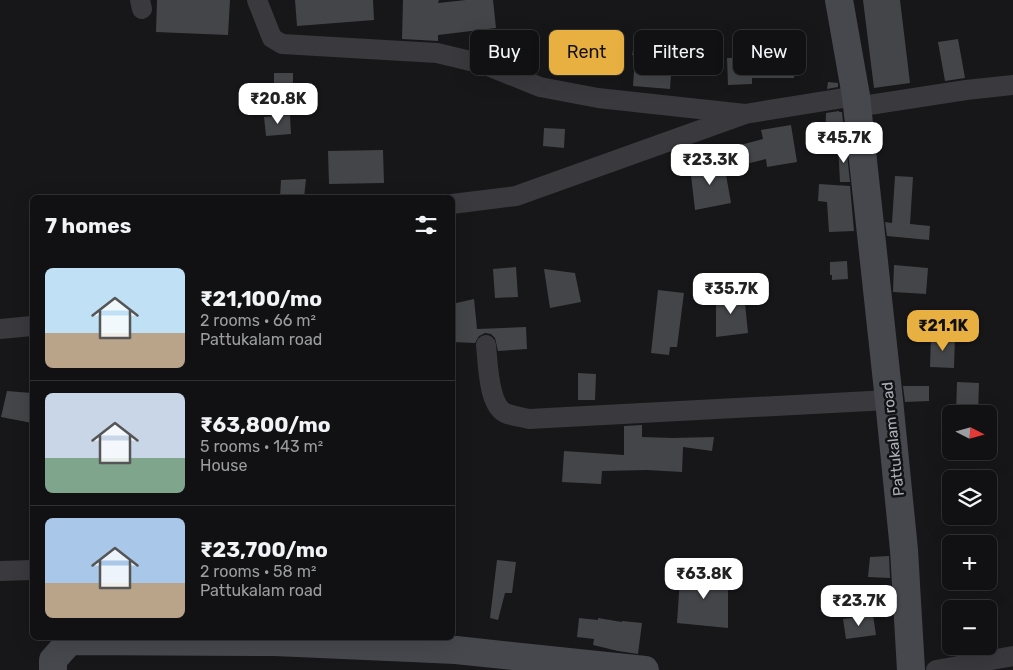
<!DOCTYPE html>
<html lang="en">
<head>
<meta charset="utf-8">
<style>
	:root { --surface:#111113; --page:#1e1f21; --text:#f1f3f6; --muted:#9c9da0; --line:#303133; --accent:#e8af41 }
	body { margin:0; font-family:Rubik,sans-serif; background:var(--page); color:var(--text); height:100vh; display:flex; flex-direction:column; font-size:19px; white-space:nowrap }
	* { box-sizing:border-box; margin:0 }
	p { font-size:16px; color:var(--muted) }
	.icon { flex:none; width:28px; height:28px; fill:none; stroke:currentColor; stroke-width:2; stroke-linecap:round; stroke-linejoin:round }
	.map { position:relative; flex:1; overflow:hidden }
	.details { position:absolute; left:30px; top:195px; width:425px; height:445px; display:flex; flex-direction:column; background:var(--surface); border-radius:8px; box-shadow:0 5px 20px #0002,0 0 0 1px var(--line) }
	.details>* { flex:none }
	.top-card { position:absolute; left:470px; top:30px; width:468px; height:45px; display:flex; gap:10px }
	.needle { width:32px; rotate:96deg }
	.tools { position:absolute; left:942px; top:405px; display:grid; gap:10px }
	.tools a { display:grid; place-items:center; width:55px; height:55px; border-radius:8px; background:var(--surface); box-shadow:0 5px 20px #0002,0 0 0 1px var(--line); font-size:25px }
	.price { position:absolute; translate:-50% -42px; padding:0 11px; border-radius:10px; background:#fff; color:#222; font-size:16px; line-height:32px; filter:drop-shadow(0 1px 2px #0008) }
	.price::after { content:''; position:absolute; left:50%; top:30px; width:15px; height:11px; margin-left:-8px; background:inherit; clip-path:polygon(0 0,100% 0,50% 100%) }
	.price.on { background:var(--accent); color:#111 }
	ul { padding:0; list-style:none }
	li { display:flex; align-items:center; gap:15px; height:125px; padding:0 15px }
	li+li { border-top:1px solid var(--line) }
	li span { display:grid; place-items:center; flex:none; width:140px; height:100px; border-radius:8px; color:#555 }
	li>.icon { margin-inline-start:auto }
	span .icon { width:60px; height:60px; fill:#fffc; stroke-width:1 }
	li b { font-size:21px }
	h2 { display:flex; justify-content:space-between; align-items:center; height:60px; padding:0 15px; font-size:21px }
	.pill { padding:0 18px; border-radius:8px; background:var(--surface); box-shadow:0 5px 20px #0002,0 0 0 1px var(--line); font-size:18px; line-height:45px }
	.pill.on { background:var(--accent); color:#111 }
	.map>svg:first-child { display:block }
	.building { fill:#444549 }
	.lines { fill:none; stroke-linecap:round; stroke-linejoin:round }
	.street { stroke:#39393e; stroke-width:20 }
	.secondary { stroke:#47484e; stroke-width:28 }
	.labels { text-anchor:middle; stroke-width:5; stroke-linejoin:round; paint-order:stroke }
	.street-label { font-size:15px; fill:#aaafb8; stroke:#121214 }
</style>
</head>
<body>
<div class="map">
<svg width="1013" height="670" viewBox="0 0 1013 670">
	<rect width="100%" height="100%" fill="#171719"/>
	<path class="building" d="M157 0H230L228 35 156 32Z
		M295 0H373L374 20 297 26Z
		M403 0H439L438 3 466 0H493L496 28 438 35V41L402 39Z
		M863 0H900L910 83 874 88Z
		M792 30 794 78H752V84L728 85 727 58 774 56 772 31Z
		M958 39 965 78 945 81 938 42Z
		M635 40 673 45 670 89 633 86 635 56 632 55Z
		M274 73H293V89H274Z
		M828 82 838 83V87L827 89Z
		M839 111V112H842L844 132H837L836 146 825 145 826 113Z
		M290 115 291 134 266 136 264 117Z
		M791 125 797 162 767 167 766 159 730 168 726 149 763 139 761 130Z
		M544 128 565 129 564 148 543 146Z
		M838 145H846L850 182H840Z
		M383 150 384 183 329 184 328 151Z
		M724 163 731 203 695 210 690 167Z
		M895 176 913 177 910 224 930 226 929 240 887 236 885 222 892 223Z
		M306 179 304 198H280L281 180Z
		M819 184 850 186 854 231 829 232 827 202 818 201Z
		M847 261 848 279 832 280V275H830V262Z
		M894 265 928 268 926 294 893 292Z
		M516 267 518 297 495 298 493 269Z
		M544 269 575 273 581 302 550 308Z
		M658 290 684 293 677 347H670L669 355 651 353Z
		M744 293 748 333 716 337V297Z
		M474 299 477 329 526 327 527 349 498 351 495 338 491 334 485 333 479 336 475 343 452 342V304Z
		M931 336 955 337 954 368 930 367Z
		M578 373 596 374 595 400H578Z
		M957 382 979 383 978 414H956Z
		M903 386H929V401L905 402Z
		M7 391 32 393V423L1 417Z
		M642 425V437L673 438 714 437 712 451 683 447 682 472 647 470 602 471 601 484 562 482 564 451 624 455V426Z
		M889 556 890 578 868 577 870 557Z
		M497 560 516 562 512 593H505L498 620 490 618Z
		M728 572V628L677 623 680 577Z
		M873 615 876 635 846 639 843 619Z
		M579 618 598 620V618L622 622V621L642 623 638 654 618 651 593 645 594 639 577 637Z"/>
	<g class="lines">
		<path class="street" d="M140 0 142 9
			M257 0 272 38 282 44 437 53 483 64 540 87 598 98 745 114
			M856 107 966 90 1013 85
			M452 204 516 196 745 114 856 96
			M0 329 32 326
			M486 345C488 363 488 404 505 413 512 416 522 417 529 419L889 400
			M0 571 32 570
			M936 670 1013 656"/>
		<path class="secondary" d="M839 0 856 96 889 400 904 550 911 670
			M53 670V660L70 641 275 642 456 650 645 670"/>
	</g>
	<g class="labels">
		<g class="street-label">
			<text transform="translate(893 439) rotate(-96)" y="5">Pattukalam road</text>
		</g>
	</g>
</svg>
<div class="tools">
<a><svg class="needle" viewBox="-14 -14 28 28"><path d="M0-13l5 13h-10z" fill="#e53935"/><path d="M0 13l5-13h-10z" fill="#9c9da0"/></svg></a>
<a><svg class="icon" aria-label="layers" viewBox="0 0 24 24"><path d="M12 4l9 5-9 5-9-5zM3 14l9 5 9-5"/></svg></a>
<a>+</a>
<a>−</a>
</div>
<b class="price" style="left:278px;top:125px">₹20.8K</b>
<b class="price" style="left:844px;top:164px">₹45.7K</b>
<b class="price" style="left:710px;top:186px">₹23.3K</b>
<b class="price" style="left:731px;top:315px">₹35.7K</b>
<b class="price on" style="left:943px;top:352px">₹21.1K</b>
<b class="price" style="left:704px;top:600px">₹63.8K</b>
<b class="price" style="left:859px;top:627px">₹23.7K</b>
<div class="top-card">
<a class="pill">Buy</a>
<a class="pill on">Rent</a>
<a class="pill">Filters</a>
<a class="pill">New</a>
</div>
<section class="details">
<h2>7 homes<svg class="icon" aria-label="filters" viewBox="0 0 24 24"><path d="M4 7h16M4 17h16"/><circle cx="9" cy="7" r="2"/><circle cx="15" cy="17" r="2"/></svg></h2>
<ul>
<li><span style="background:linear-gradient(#bfe0f5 65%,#b9a48a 0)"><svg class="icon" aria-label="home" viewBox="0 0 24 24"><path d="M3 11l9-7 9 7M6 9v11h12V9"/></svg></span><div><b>₹21,100/mo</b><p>2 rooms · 66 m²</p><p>Pattukalam road</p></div></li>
<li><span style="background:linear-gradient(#c9d6e8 65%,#7fa58c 0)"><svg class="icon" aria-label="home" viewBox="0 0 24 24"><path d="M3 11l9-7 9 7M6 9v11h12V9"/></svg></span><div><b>₹63,800/mo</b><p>5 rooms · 143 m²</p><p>House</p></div></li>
<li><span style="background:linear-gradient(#a9c7e8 65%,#b9a48a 0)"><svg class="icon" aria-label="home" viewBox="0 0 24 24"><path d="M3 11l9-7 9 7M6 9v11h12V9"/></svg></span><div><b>₹23,700/mo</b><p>2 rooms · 58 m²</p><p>Pattukalam road</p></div></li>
</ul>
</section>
</div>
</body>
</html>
